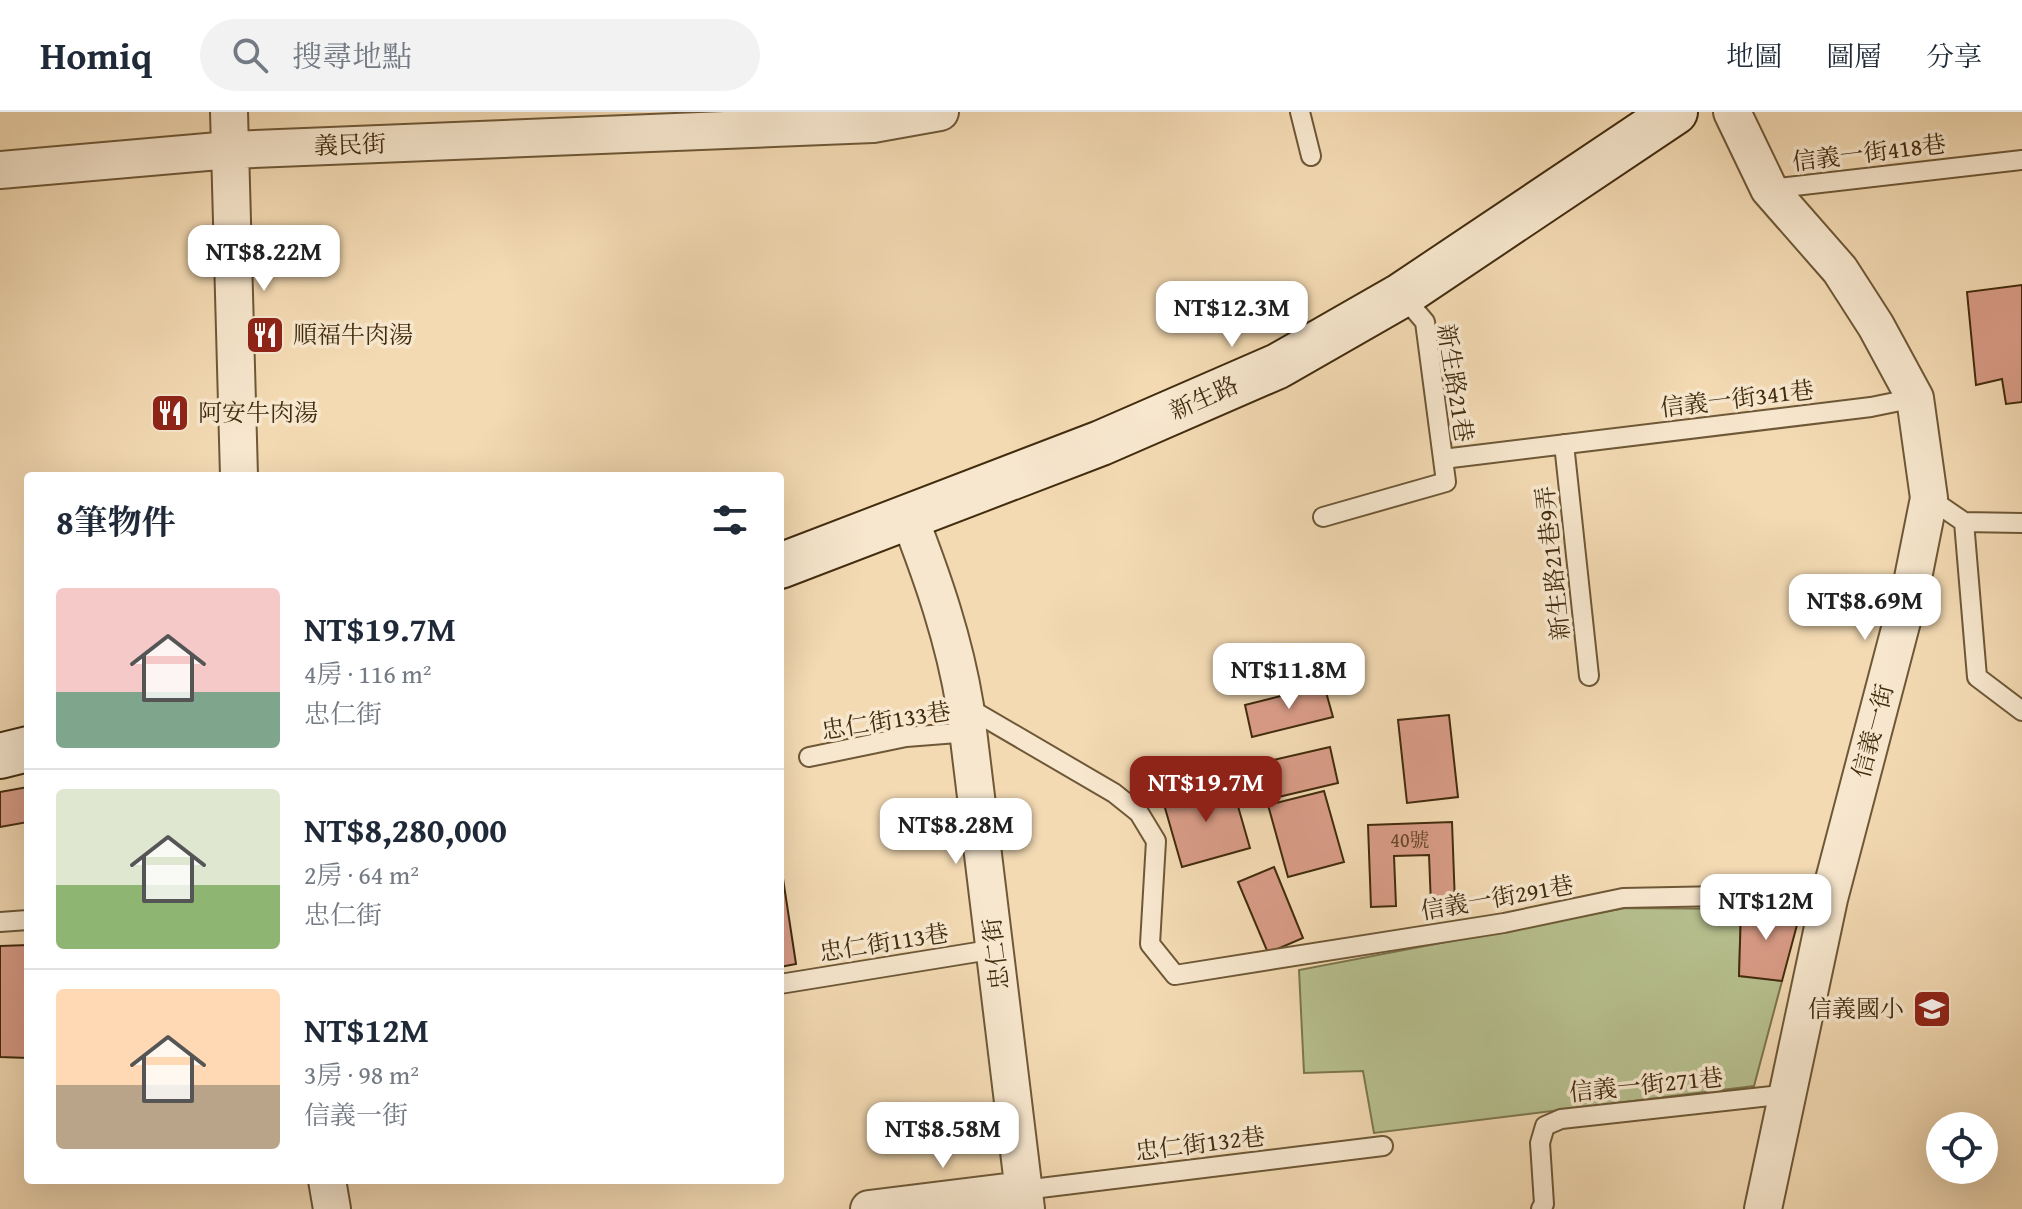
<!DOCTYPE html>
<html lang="zh-TW">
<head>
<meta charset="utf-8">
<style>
	:root { --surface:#fff; --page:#f2f2f3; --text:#1f2937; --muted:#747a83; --line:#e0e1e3; --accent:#8f2418 }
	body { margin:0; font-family:"Gentium Book Plus","Noto Serif TC",serif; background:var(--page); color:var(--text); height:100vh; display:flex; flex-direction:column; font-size:30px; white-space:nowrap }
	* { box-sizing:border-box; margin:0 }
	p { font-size:26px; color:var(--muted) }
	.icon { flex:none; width:44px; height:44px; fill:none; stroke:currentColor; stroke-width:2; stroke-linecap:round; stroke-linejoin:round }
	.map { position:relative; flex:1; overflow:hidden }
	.side { position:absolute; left:24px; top:360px; width:760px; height:712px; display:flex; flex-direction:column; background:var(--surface); border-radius:8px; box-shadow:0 8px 32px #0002 }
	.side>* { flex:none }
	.tools { position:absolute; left:1926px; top:1000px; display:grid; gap:16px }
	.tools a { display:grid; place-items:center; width:72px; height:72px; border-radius:50%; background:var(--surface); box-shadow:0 8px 32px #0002; font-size:40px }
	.price { position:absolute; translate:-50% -68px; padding:0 18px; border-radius:16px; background:#fff; color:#222; font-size:26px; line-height:52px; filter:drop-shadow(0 2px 4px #0008) }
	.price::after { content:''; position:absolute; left:50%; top:48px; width:24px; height:18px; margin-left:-12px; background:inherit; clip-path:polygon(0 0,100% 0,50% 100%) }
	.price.current { background:var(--accent); color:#fff }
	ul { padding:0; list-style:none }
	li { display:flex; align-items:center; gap:24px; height:200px; padding:0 32px }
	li+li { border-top:2px solid var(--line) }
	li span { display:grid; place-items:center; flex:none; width:224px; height:160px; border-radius:8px; color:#555 }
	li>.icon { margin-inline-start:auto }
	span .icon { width:96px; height:96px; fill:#fffc; stroke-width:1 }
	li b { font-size:34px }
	h2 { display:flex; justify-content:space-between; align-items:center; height:96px; padding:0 32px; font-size:34px }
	header { display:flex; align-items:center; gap:48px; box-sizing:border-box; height:112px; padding:0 40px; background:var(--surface); border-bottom:2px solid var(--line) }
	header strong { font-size:38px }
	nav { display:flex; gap:44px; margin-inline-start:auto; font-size:28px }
	.search { width:560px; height:72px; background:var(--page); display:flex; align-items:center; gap:20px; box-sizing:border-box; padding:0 28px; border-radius:44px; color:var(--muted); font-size:30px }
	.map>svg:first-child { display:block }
	.green { fill:#b7c08f; stroke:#7c764e; stroke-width:2 }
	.building { fill:#d99c87; stroke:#422c0e; stroke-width:2 }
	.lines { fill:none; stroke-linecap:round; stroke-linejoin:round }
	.lane-casing { stroke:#6e5837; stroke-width:22 }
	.street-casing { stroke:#6e5837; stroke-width:40 }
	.secondary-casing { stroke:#422c0e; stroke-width:48 }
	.lane { stroke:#f7e7ce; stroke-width:18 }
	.street { stroke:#f7e7ce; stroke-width:36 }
	.secondary { stroke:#f7e7ce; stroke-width:44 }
	.labels { text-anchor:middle; stroke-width:7; stroke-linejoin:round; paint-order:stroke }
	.number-label { font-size:20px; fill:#68482c }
	.street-label { font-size:24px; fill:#422c0e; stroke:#f7e7ce }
	.poi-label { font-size:24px; fill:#422c0e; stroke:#f7e7ce; text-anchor:start }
</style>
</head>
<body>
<header>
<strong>Homiq</strong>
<div class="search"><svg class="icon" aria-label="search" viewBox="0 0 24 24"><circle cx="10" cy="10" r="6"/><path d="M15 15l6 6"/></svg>搜尋地點</div>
<nav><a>地圖</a><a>圖層</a><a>分享</a></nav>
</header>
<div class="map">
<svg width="2022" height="1097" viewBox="0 0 2022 1097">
	<rect width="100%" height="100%" fill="#f3dab3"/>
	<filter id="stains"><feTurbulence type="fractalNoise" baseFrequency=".0025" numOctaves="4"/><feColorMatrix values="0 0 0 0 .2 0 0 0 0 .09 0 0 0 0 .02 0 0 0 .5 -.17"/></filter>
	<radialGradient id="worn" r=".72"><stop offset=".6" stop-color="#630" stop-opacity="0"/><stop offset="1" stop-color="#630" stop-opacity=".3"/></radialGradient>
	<path class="green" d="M1625 796 1741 797 1739 863 1782 869 1754 974 1374 1021 1363 959 1304 961 1299 858Z"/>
	<path class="building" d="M2022 173V290L2006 292 2002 267 1976 273 1967 180Z
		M1324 573 1333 605 1252 625 1245 593Z
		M1449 603 1458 685 1407 691 1398 608Z
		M1330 635 1338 671 1274 686 1265 650Z
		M1231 670 1250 736 1182 755 1163 689Z
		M28 675V710L0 715V680Z
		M1324 679 1344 750 1288 765 1268 693Z
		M1452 710 1455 792 1431 793 1429 743 1394 744 1396 794 1371 795 1368 713Z
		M780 747 796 852 780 855Z
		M1274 755 1303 826 1268 841 1238 770Z
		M1741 797 1801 798 1782 869 1739 864Z
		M28 833V946L0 945V834Z"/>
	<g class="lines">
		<defs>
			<path id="lane" d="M1300 0 1311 44
				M1769 77 2022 48
				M1402 183 1425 210 1443 347 1871 295 1915 286
				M1564 332 1589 564
				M1929 386 1964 410 2022 411
				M1323 405 1446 370 1443 347
				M1964 410 1977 565 2022 599
				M965 594 1114 681 1139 701 1156 729 1150 832 1175 863 1504 811 1623 786 1772 783 1829 787
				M809 645 906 625 970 620
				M0 810 28 808
				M780 872 996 837
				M1024 1078 1383 1034
				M1541 1097 1544 1092 1540 1031 1545 1014 1561 1007 1789 982"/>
			<path id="street" d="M229 0 239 364
				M1732 0 1769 77 1840 158 1876 214 1915 286 1929 386 1912 471 1829 787 1763 1097
				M0 58 230 38 873 12 940 0
				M909 405C933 467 954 527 965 594L1026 1097
				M327 1068 332 1097
				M869 1097 1024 1078"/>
			<path id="secondary" d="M780 454 1101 331 1278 254 1402 183 1675 0
				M0 644 28 637"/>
		</defs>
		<use href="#lane" class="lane-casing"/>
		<use href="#street" class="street-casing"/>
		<use href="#secondary" class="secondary-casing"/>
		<use href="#lane" class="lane"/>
		<use href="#street" class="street"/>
		<use href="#secondary" class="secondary"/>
	</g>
	<defs>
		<symbol id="restaurant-square" viewBox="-11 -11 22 22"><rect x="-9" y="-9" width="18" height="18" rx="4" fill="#8f2418" stroke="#f7e7ce"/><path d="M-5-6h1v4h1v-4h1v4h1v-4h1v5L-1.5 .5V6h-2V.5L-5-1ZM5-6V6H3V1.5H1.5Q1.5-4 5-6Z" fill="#fff"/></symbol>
		<symbol id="school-square" viewBox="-11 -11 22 22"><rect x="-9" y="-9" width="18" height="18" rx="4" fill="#8f2418" stroke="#f7e7ce"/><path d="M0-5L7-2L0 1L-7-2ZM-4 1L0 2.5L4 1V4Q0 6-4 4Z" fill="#fff"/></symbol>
	</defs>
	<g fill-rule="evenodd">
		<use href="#restaurant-square" x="243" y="201" width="44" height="44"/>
		<use href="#restaurant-square" x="148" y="279" width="44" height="44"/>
		<use href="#school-square" x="1910" y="875" width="44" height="44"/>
	</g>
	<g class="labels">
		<g class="number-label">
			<text x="1410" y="735">40號</text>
		</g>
		<g class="street-label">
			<text transform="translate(350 33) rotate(-2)" y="8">義民街</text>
			<text transform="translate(1869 41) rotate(-7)" y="8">信義一街418巷</text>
			<text transform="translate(1455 271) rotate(81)" y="8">新生路21巷</text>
			<text transform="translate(1204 286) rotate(-24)" y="8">新生路</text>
			<text transform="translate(1737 287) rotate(-7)" y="8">信義一街341巷</text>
			<text transform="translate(1553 451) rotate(-96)" y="8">新生路21巷9弄</text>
			<text transform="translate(886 609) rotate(-9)" y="8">忠仁街133巷</text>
			<text transform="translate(1873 619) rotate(-75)" y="8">信義一街</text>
			<text transform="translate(1497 786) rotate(-10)" y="8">信義一街291巷</text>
			<text transform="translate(884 831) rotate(-9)" y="8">忠仁街113巷</text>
			<text transform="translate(996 842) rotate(-97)" y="8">忠仁街</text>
			<text transform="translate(1646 973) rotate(-6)" y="8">信義一街271巷</text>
			<text transform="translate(1200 1032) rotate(-7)" y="8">忠仁街132巷</text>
		</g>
		<g class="poi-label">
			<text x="293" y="231">順福牛肉湯</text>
			<text x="198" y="309">阿安牛肉湯</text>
			<text x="1904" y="905" text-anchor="end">信義國小</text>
		</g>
	</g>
	<rect width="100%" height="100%" filter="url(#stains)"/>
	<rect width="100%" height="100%" fill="url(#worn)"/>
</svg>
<div class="tools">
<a><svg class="icon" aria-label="locate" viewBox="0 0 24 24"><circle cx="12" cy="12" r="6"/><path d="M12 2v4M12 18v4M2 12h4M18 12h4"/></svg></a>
</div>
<b class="price" style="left:264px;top:181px">NT$8.22M</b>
<b class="price" style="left:1232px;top:237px">NT$12.3M</b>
<b class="price" style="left:1865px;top:530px">NT$8.69M</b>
<b class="price" style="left:1289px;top:599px">NT$11.8M</b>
<b class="price current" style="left:1206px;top:712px">NT$19.7M</b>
<b class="price" style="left:956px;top:754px">NT$8.28M</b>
<b class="price" style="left:1766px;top:830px">NT$12M</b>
<b class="price" style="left:943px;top:1058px">NT$8.58M</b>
<section class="side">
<h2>8筆物件<svg class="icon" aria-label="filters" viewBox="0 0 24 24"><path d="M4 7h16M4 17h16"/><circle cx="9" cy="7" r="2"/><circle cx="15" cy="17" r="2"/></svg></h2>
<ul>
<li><span style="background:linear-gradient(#f6c9c9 65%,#7fa58c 0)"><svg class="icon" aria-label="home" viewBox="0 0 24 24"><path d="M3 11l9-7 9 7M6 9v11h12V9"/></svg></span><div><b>NT$19.7M</b><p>4房 · 116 m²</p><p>忠仁街</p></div></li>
<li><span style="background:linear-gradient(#dfe7d0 60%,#8fb573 0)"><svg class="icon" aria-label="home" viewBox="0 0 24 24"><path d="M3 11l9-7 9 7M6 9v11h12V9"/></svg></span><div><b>NT$8,280,000</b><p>2房 · 64 m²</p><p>忠仁街</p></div></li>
<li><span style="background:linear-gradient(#ffd9b3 60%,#b9a48a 0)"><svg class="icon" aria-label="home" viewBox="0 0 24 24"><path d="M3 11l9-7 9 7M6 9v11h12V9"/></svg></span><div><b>NT$12M</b><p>3房 · 98 m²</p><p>信義一街</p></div></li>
</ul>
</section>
</div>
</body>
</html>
